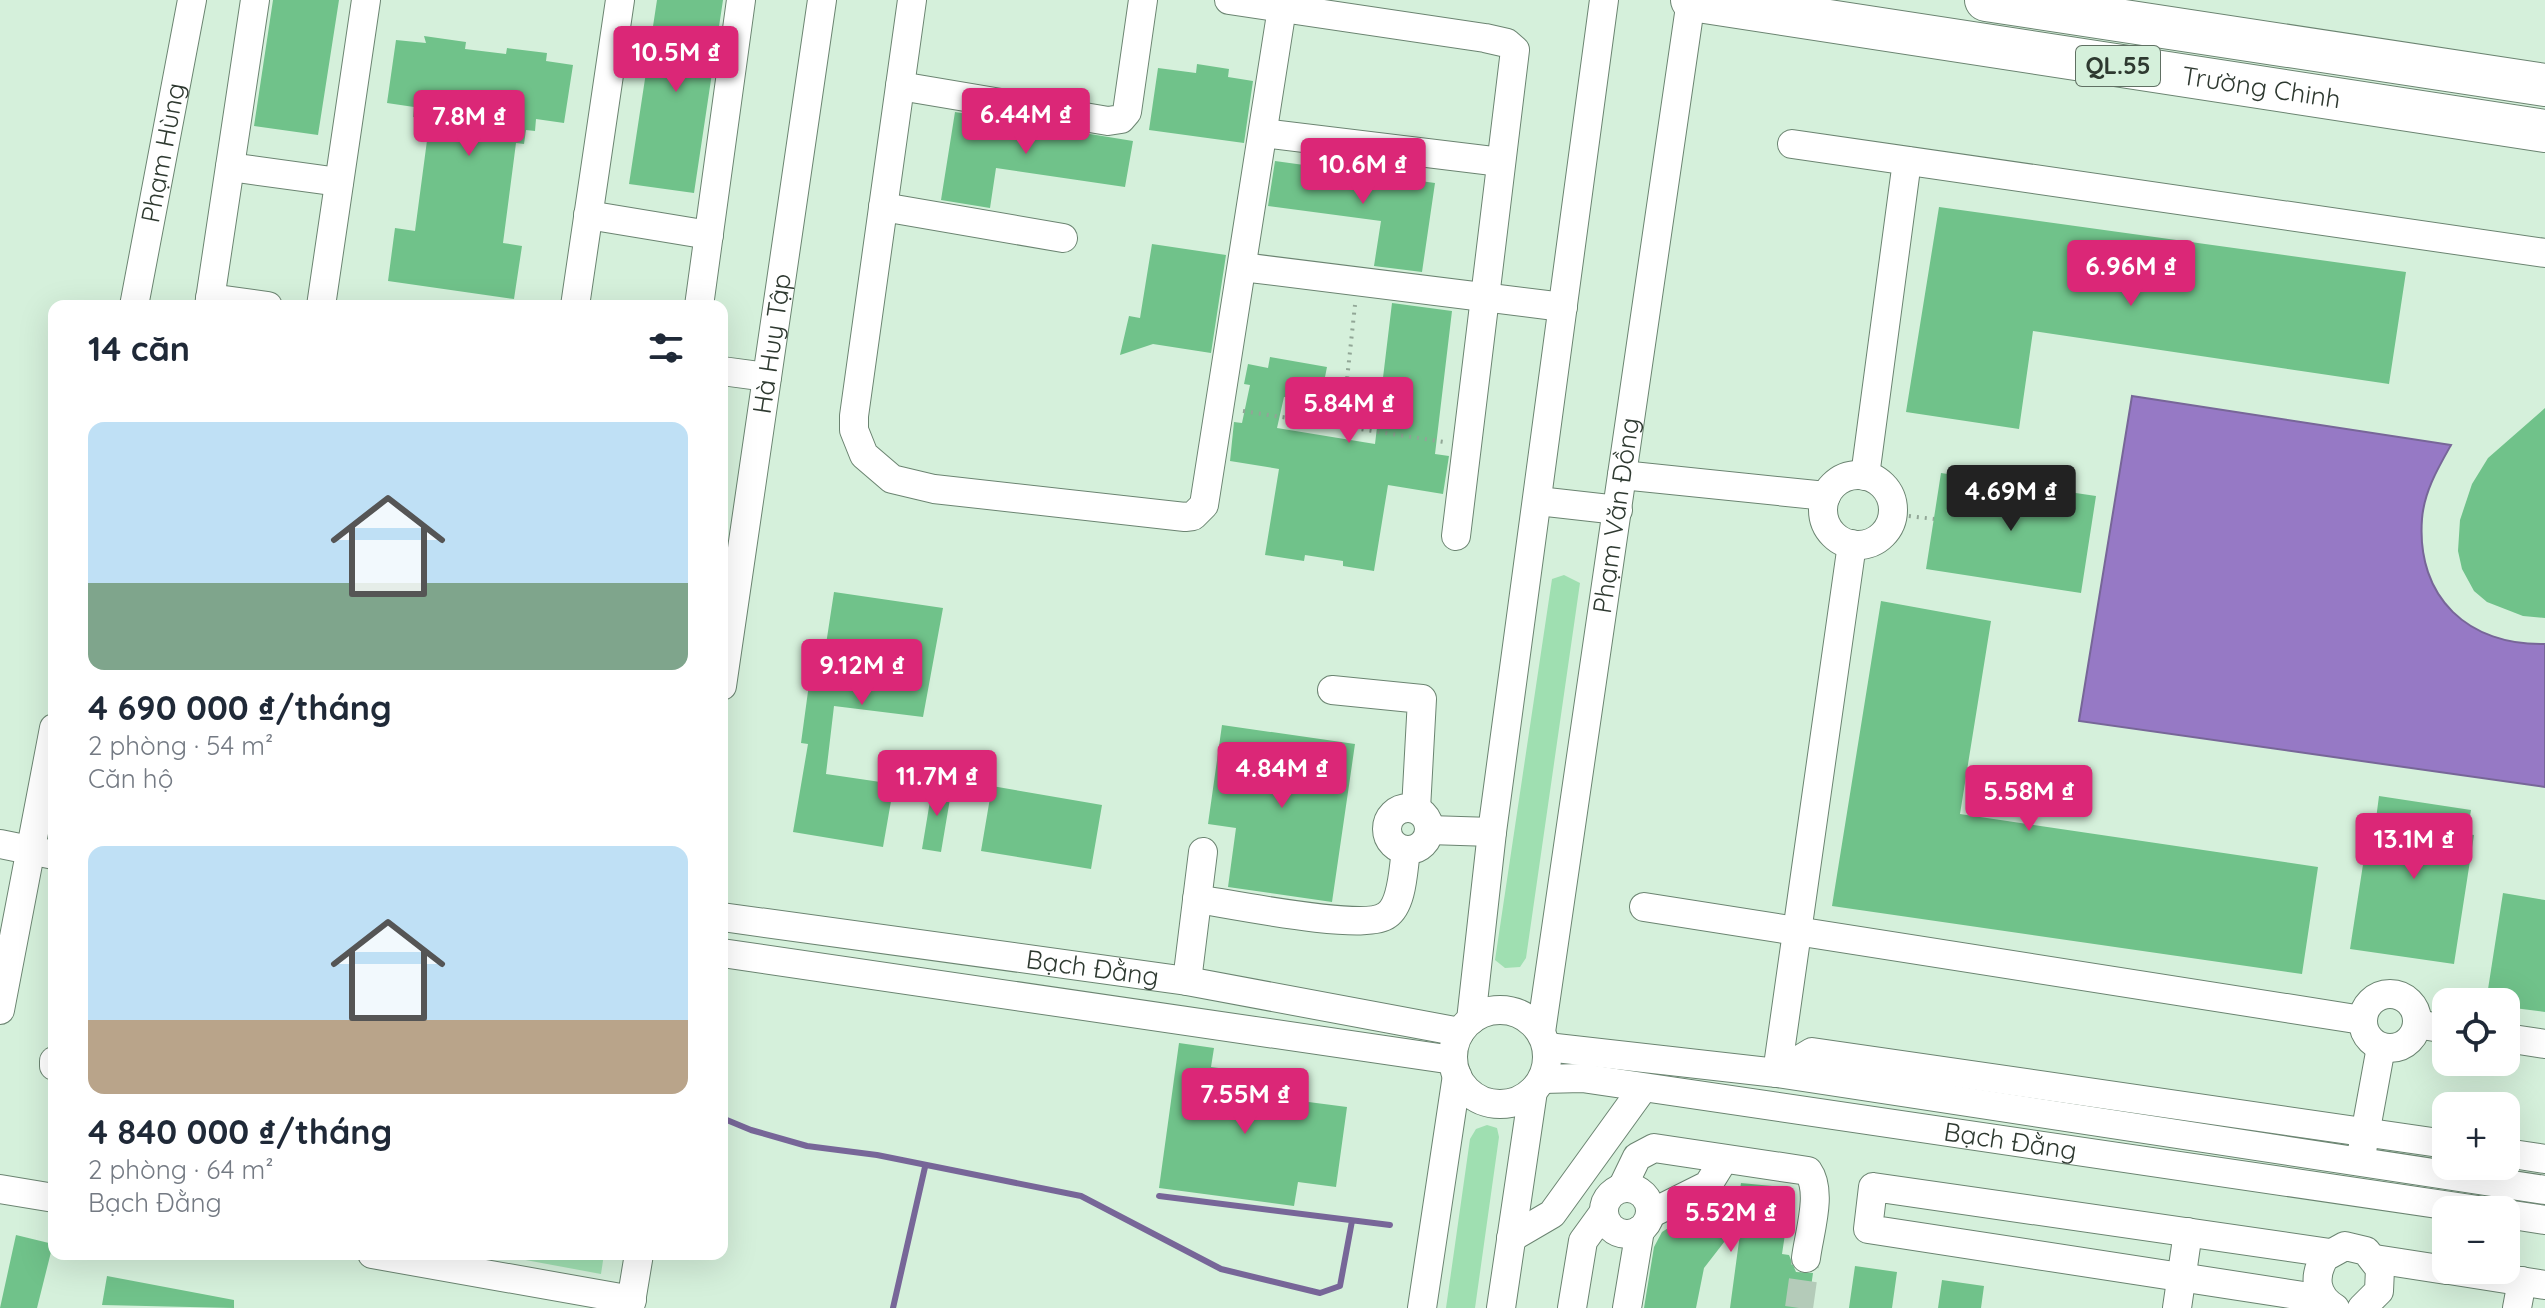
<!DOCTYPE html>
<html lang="vi">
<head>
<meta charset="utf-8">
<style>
	:root { --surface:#fff; --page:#f6f6f7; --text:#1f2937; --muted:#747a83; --accent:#db2777 }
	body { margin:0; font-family:Quicksand,sans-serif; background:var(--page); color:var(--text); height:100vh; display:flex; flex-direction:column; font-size:30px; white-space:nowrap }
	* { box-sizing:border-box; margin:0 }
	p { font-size:26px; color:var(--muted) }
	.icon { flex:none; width:44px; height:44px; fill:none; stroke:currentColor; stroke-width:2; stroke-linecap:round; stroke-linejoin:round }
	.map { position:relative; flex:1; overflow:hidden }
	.details { position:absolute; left:48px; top:300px; width:680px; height:960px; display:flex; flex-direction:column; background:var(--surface); border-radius:16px; box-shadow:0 8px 32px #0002 }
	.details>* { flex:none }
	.tools { position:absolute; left:2432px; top:988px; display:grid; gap:16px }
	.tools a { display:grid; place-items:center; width:88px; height:88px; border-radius:16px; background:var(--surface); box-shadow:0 8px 32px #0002; font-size:40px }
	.price { position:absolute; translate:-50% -68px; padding:0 18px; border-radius:8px; background:var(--accent); color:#fff; font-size:26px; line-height:52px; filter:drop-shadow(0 2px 4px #0008) }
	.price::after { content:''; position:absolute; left:50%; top:48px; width:24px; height:18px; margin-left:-12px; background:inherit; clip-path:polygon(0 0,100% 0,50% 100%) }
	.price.on { background:#222; color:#fff }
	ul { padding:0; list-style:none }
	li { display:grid; align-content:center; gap:16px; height:424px; padding:0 40px }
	li span { display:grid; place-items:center; height:248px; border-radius:16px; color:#555 }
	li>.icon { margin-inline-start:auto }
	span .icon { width:144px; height:144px; fill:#fffc; stroke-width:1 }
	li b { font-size:34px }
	h2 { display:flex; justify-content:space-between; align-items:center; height:96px; padding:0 40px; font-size:34px }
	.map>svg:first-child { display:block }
	.green { fill:#9fdfb1 }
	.water { fill:#9679c5; stroke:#776698; stroke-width:2 }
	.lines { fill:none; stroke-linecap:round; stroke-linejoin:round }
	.stream { stroke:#776698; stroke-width:6 }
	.building { fill:#70c28a }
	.minor-tunnel { stroke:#b4cbb9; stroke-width:28; stroke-dasharray:28 14; stroke-linecap:butt }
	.minor-casing { stroke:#6b8471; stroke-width:30 }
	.highway-casing { stroke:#6b8471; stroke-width:44 }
	.path { stroke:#91a696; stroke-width:4; stroke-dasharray:2 6; stroke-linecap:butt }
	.minor { stroke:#fff; stroke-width:28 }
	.highway { stroke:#fff; stroke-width:42 }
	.labels { text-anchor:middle; stroke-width:6; stroke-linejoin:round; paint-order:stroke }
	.shield { fill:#d5f0db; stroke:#607063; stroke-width:2 }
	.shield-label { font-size:24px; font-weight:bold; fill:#2e3930 }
	.street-label { font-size:26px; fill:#2e3930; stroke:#d5f0db }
</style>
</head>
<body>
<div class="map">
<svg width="2545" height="1308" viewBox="0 0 2545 1308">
	<rect width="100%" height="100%" fill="#d5f0db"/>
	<path class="green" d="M1564 575 1580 583 1526 958 1520 967 1505 968 1495 960 1552 579Z
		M1487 1125 1497 1128 1499 1137 1475 1308H1446L1470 1139 1476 1129Z
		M493 1254H604L601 1274Z"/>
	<path class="water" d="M2132 396 2451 445C2438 468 2424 492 2422 519 2416 598 2469 646 2545 644V787L2079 721Z"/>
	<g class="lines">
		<path class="stream" d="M722 1118 751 1130 807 1146 877 1155 1081 1196 1221 1269 1320 1293 1340 1286 1352 1221
			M1159 1196 1390 1225
			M893 1308 925 1167"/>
	</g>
	<path class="building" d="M273 0H339L318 135 254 126Z
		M657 0H723L694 193 629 184Z
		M424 36 466 42 465 49 506 54 507 48 547 53 546 61 573 65 564 123 536 119 535 131 526 130 524 144 516 143 503 243 522 246 514 299 388 281 395 228 415 231 428 133 420 132 423 118 413 117 414 107 387 103 396 40 426 43Z
		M1197 64 1229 69 1228 77 1253 81 1244 143 1149 130 1158 68 1196 73Z
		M955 112 1133 141 1125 187 996 168 990 208 941 200Z
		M1275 161 1435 183 1422 272 1374 266 1381 221 1268 206Z
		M1939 207 2406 272 2389 384 2033 331 2019 429 1906 412Z
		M1152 244 1226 255 1211 353 1153 344 1120 355 1129 316 1140 318Z
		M1392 303 1452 311 1435 454 1449 456 1443 494 1388 485 1374 571 1343 566V561L1305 555 1304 561 1265 555 1279 469 1230 461 1234 422 1242 423 1250 385 1244 384 1248 364 1268 368 1270 357 1327 367 1323 387 1334 389 1331 404 1284 397 1277 428 1375 444Z
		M2545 408V618L2523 616 2487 602 2474 591 2462 569 2458 551 2460 520 2472 484 2488 458Z
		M1941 473 2096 496 2081 593 1926 569Z
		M834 592 943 608 923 717 834 706 826 774 894 784 883 847 793 832 808 744 801 743 812 662 823 664Z
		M1881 601 1991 621 1960 814 2318 867 2302 974 1832 906Z
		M1222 725 1355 744 1332 902 1228 887 1236 828 1208 824Z
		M933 783 952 787 941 852 922 849Z
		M992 786 1102 805 1091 869 981 851Z
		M2379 796 2471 810 2467 834 2474 835 2454 964 2350 949 2370 819H2376Z
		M2503 893 2545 900V1012L2506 1007V1002H2486Z
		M1179 1043 1214 1048 1211 1067 1256 1073 1254 1095 1347 1107 1336 1187 1298 1182 1294 1206 1159 1188Z
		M1741 1183 1792 1188 1782 1254 1789 1255 1796 1272 1813 1273 1808 1308H1730L1742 1219 1704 1268 1696 1308H1644L1654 1247 1662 1232 1699 1208 1738 1202Z
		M16 1235 53 1244 37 1308H0Z
		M1855 1266 1897 1272 1892 1308H1849Z
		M107 1276 234 1300V1308L102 1305Z
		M1942 1280 1984 1286 1981 1308H1938Z"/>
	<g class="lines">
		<path class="minor-tunnel" d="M1799 1308 1806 1258"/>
		<defs>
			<g id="minor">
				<path d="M912 0 854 416V430L864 455 892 479 934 489 1185 517 1193 516 1204 505 1282 8"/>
				<path d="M1229 0 1485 38 1507 43 1515 50 1456 536"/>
				<path d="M900 86 1108 121 1121 119 1127 112 1143 0"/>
				<path d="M1263 133 1501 162"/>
				<path d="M1792 144 2545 253"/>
				<path d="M230 167 339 182"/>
				<path d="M883 207 1063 238"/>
				<path d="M588 215 709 235"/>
				<path d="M1242 267 1563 307"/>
				<path d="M210 298 268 306"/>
				<path id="s1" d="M134 306 192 0"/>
				<path d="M209 306 255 0"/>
				<path d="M321 306 366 0"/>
				<path d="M575 306 620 0"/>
				<path d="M699 306 741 0"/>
				<path d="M722 371 767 377"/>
				<circle cx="1858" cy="510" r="35"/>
				<path d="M1622 475 1826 496"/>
				<path d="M1865 476 1907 161"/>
				<path d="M1538 501 1618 510"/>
				<path id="s2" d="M722 686 822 0"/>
				<path d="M1332 690 1422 699 1416 809"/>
				<circle cx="1408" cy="829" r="21"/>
				<path d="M1429 830 1492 832"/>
				<path d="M0 844 54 855"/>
				<path d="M1197 899C1230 904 1365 932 1387 915 1403 904 1403 868 1406 851"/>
				<path d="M1644 907 2362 1020"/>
				<path id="s3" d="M722 917 1187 981 1460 1032"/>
				<path d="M722 953 1453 1060"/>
				<path d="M1187 981 1203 852"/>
				<circle cx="2390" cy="1021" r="27"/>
				<circle cx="1500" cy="1057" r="47"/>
				<path d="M0 1010 54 728"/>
				<path d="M1471 1020 1492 832 1604 0"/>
				<path d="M2417 1024 2446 1029"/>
				<path id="s4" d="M1541 1032 1691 0"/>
				<path d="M2506 1038 2545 1044"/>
				<path d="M1547 1047 1777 1073 2545 1190"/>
				<path d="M54 1061V1066"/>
				<path d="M1777 1073 1812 1052 2446 1144"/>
				<path d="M1777 1073 1852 544"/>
				<path id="s5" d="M1543 1079 1582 1078 2478 1210"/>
				<path d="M2362 1151 2381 1047"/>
				<path d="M2506 1153 2545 1159"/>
				<circle cx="1627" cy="1211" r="23"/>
				<path d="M1622 1188 1637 1157 1654 1148 1808 1171C1823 1192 1809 1233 1806 1258"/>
				<path d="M0 1189 54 1198"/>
				<path d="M1650 1214 1708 1185 1724 1159"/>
				<path d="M2506 1214 2545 1220"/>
				<path d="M1511 1238 1552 1214 1643 1088"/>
				<path d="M372 1254 632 1300"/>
				<path d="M2375 1259 2446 1270"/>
				<path d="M2449 1270 2545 1285"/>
				<path d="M2323 1299 1868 1229 1873 1187 2330 1253"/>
				<path d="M630 1308 639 1254"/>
				<path d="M1422 1308 1457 1075"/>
				<path d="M1501 1308 1533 1091"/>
				<path d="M1572 1308 1583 1241 1604 1212"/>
				<path d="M1627 1308 1640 1230"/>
				<path d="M2177 1308 2188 1232"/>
				<path d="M2335 1308C2315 1296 2313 1276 2325 1257L2345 1246 2366 1251 2380 1269 2379 1291 2362 1308"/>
				<path d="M2517 1308 2522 1281"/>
			</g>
			<g id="highway">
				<path id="s6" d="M1692 0 2545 131"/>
				<path d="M1986 0 2545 85"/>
			</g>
		</defs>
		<use href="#minor" class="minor-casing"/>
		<use href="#highway" class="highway-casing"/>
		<path class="path" d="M1243 411 1444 442
			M1342 426 1355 305
			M1893 514 1934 519"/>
		<use href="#minor" class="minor"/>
		<use href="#highway" class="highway"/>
	</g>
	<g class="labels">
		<rect class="shield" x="2076" y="46" width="84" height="40" rx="6"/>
		<g class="shield-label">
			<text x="2118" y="74">QL.55</text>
		</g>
		<g class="street-label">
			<text dy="9" stroke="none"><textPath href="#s6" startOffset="576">Trường Chinh</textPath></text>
			<text dy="9" stroke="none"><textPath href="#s1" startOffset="156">Phạm Hùng</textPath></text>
			<text dy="9" stroke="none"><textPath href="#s2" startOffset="346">Hà Huy Tập</textPath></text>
			<text dy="9" stroke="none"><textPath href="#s4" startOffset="522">Phạm Văn Đồng</textPath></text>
			<text dy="9" stroke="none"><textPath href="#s3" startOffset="374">Bạch Đằng</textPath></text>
			<text dy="9" stroke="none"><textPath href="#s5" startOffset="472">Bạch Đằng</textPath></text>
		</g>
	</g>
</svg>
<div class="tools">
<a><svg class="icon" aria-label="locate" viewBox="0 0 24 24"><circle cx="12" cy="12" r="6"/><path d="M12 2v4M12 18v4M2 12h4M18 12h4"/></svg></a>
<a>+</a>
<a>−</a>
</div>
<b class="price" style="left:676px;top:94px">10.5M ₫</b>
<b class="price" style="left:1026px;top:156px">6.44M ₫</b>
<b class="price" style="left:469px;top:158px">7.8M ₫</b>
<b class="price" style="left:1363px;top:206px">10.6M ₫</b>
<b class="price" style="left:2131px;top:308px">6.96M ₫</b>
<b class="price" style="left:1349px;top:445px">5.84M ₫</b>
<b class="price on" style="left:2011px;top:533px">4.69M ₫</b>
<b class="price" style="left:862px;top:707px">9.12M ₫</b>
<b class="price" style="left:1282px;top:810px">4.84M ₫</b>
<b class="price" style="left:937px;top:818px">11.7M ₫</b>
<b class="price" style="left:2029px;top:833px">5.58M ₫</b>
<b class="price" style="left:2414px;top:881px">13.1M ₫</b>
<b class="price" style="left:1245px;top:1136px">7.55M ₫</b>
<b class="price" style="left:1731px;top:1254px">5.52M ₫</b>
<section class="details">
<h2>14 căn<svg class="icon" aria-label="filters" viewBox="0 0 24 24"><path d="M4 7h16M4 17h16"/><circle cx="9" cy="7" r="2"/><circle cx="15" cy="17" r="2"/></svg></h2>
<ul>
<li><span style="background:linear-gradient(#bfe0f5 65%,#7fa58c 0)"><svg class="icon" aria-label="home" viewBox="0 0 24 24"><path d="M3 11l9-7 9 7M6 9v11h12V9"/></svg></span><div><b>4 690 000 ₫/tháng</b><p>2 phòng · 54 m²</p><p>Căn hộ</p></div></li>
<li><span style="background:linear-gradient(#bfe0f5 70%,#b9a48a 0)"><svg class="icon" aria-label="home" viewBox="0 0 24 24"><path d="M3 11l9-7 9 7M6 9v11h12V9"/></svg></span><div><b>4 840 000 ₫/tháng</b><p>2 phòng · 64 m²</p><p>Bạch Đằng</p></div></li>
</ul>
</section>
</div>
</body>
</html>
